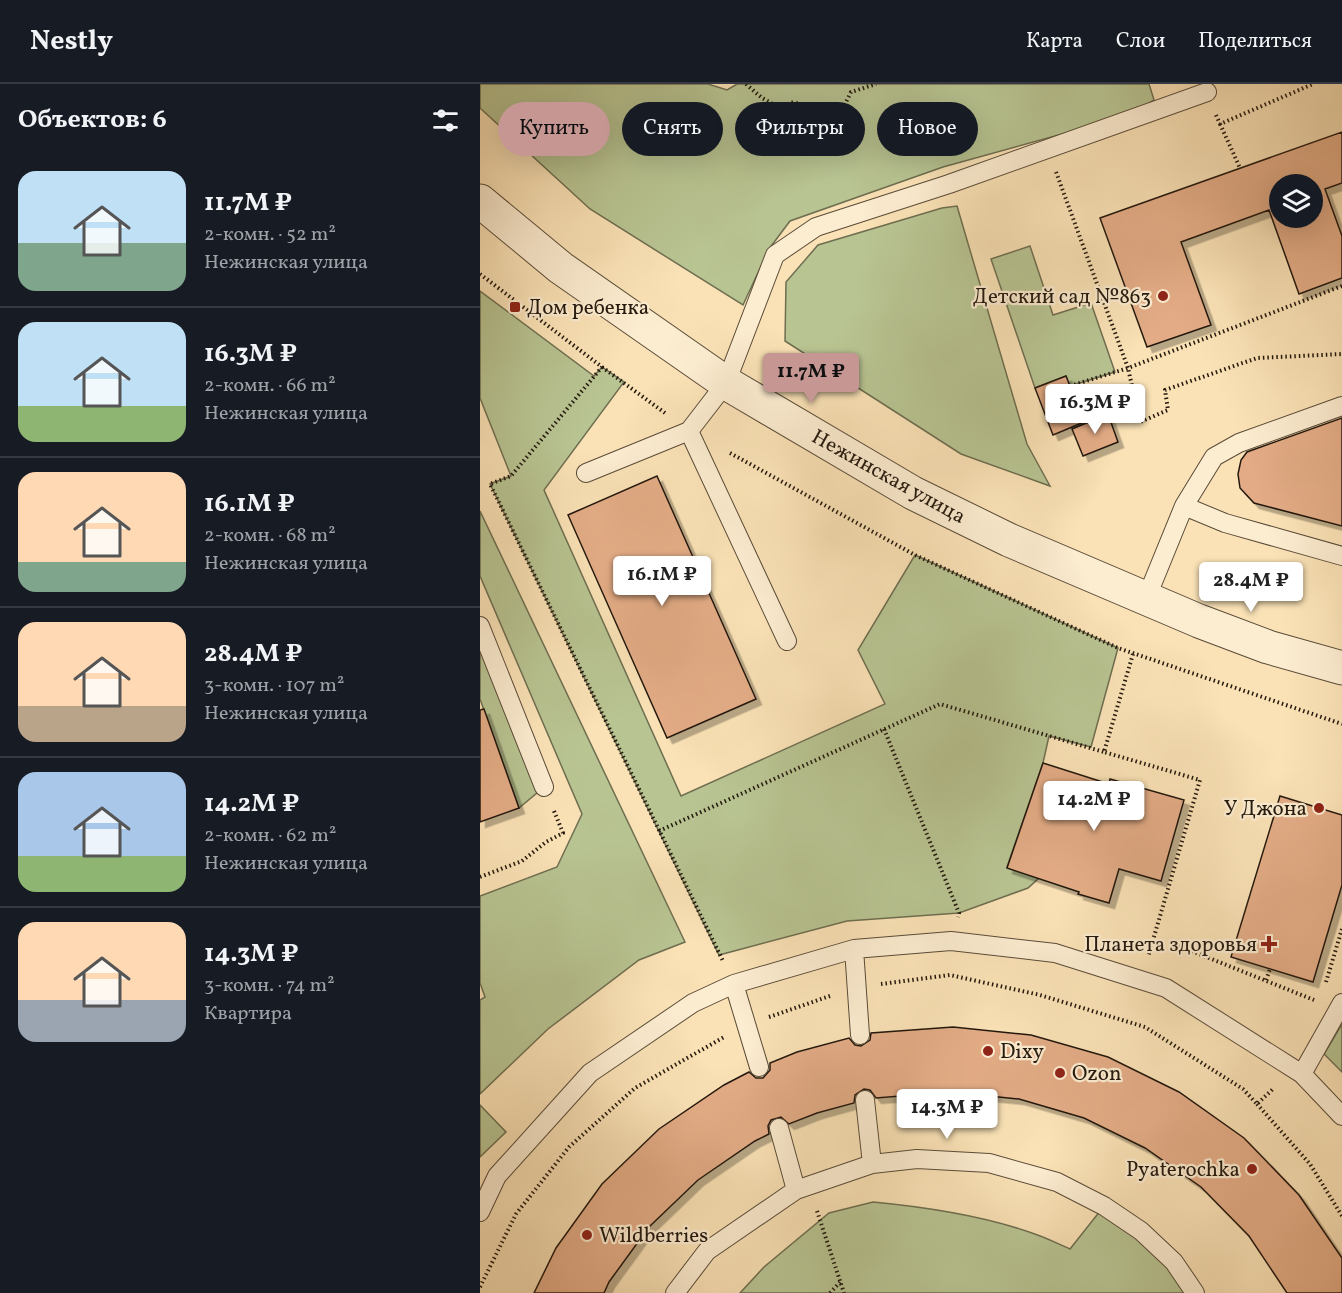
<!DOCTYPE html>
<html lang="ru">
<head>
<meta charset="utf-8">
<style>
	:root { --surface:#171b24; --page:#20242c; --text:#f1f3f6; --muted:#9ea1a6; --line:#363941; --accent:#c59692 }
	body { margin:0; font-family:Vollkorn,serif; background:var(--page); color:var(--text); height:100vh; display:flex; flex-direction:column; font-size:22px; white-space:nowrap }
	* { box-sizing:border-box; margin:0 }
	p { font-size:20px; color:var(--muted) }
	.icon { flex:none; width:33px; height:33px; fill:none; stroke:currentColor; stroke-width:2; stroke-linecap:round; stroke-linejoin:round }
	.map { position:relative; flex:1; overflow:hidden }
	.side { display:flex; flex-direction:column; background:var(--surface); width:480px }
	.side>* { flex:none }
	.banner { position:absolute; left:18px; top:18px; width:570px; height:54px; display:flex; gap:12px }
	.buttons { position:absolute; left:789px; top:90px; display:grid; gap:12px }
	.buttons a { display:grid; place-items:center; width:54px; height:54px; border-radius:50%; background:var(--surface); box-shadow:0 6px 24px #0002; font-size:30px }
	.price { position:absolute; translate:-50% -51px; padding:0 14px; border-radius:6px; background:#fff; color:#222; font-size:20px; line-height:39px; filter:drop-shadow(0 2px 3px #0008) }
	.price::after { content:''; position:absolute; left:50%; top:36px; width:18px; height:14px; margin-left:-9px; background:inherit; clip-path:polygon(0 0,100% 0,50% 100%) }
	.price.selected { background:var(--accent); color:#111 }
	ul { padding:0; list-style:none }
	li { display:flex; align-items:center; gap:18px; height:150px; padding:0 18px }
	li+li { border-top:2px solid var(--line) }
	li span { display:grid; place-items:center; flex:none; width:168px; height:120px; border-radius:18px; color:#555 }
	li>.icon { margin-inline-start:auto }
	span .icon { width:72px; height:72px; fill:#fffc; stroke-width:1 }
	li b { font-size:26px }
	h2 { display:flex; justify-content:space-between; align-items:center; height:72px; padding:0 18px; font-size:26px }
	.pill { padding:0 21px; border-radius:27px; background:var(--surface); box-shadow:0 6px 24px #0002; font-size:21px; line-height:54px }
	.pill.selected { background:var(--accent); color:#111 }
	header { display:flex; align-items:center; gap:36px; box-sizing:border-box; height:84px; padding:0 30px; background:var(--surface); border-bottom:2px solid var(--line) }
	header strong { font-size:28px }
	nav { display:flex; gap:33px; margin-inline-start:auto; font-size:21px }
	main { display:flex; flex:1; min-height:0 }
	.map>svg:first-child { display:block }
	.green { fill:#b8c492; stroke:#6e6e50; stroke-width:1.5 }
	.building { fill:#e3ac86; stroke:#24190e; stroke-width:1.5; fill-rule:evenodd; filter:url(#shadow) }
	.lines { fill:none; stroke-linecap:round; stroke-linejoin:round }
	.service-casing { stroke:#5a4b38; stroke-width:20 }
	.tertiary-casing { stroke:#5a4b38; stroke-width:35 }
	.path { stroke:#24190e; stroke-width:4; stroke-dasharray:1.5 3; stroke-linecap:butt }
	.service { stroke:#fcecd0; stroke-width:18 }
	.tertiary { stroke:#fcecd0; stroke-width:33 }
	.poi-dot { fill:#8f2418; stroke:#fcecd0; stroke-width:2 }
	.labels { text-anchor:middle; stroke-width:4.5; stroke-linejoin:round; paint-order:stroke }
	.poi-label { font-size:21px; fill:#24190e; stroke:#fcecd0; text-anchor:end }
	.street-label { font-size:21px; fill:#24190e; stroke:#fcecd0 }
</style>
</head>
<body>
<header>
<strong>Nestly</strong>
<nav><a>Карта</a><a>Слои</a><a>Поделиться</a></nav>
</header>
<main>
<section class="side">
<h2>Объектов: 6<svg class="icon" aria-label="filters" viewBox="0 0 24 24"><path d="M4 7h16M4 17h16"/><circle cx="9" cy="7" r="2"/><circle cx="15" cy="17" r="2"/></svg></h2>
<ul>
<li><span style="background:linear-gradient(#bfe0f5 60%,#7fa58c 0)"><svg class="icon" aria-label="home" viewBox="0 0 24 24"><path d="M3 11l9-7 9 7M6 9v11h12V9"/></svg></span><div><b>11.7M ₽</b><p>2-комн. · 52 m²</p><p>Нежинская улица</p></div></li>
<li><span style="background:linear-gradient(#bfe0f5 70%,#8fb573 0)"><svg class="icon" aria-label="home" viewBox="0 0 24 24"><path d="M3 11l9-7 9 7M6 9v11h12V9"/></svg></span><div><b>16.3M ₽</b><p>2-комн. · 66 m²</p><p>Нежинская улица</p></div></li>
<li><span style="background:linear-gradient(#ffd9b3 75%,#7fa58c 0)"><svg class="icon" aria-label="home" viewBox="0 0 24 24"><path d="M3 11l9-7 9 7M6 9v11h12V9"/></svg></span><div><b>16.1M ₽</b><p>2-комн. · 68 m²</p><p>Нежинская улица</p></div></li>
<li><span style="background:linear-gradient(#ffd9b3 70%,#b9a48a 0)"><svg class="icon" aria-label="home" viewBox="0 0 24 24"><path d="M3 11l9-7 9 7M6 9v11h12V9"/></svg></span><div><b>28.4M ₽</b><p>3-комн. · 107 m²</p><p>Нежинская улица</p></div></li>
<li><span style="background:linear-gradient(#a9c7e8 70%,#8fb573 0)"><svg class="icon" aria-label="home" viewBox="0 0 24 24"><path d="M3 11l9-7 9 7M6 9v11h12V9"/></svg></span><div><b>14.2M ₽</b><p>2-комн. · 62 m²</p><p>Нежинская улица</p></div></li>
<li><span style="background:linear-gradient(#ffd9b3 65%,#9aa5b1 0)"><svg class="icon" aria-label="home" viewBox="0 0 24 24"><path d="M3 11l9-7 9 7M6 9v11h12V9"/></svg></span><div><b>14.3M ₽</b><p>3-комн. · 74 m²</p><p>Квартира</p></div></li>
</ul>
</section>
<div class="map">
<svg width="862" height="1209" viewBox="0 0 862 1209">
	<defs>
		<filter id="shadow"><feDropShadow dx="5.5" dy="5.5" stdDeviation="0" flood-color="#0004"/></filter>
	</defs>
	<rect width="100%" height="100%" fill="#fae2b6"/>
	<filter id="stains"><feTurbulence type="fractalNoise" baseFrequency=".00333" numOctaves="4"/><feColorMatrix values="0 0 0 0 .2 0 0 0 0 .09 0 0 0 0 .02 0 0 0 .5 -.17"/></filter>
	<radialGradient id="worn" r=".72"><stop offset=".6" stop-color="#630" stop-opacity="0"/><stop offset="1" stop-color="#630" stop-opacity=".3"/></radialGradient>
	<path class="green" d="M0 0H228L247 6 257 0H669L674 16 651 31 463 83 310 137 289 165 263 221 110 125 0 24Z
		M477 122 547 360 570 402 481 370 305 257 306 198 338 161 462 124Z
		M550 162 573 231 611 219 635 288 590 302 586 292 555 304 511 175Z
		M0 207 114 292 122 283 144 298 64 406 201 712 405 620 378 566 435 471 638 564 611 663 569 652 563 679 527 783 559 794 548 804 479 829 367 837 239 871 10 400 31 392 0 314Z
		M0 427 205 858 159 876 68 945 0 1010V916L5 913 0 899V812L77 783 102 730 0 492Z
		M0 542 64 703 39 724 0 615Z
		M862 940V988L844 970Z
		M0 1021 26 1048 0 1073Z
		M393 1118C446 1123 501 1131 552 1149 565 1153 578 1160 590 1165L624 1122 715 1209H260L284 1183 349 1129Z"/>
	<path class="building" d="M862 48V99L845 105 862 152V194L819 210 789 126 701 158 731 241 667 263 620 134ZM800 100H832V134H800Z
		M586 292 604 338 573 351 555 304Z
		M628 330 638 358 603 372 592 345Z
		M862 334V442L774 419 760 404 758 390 761 376 767 368Z
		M177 392 276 615 187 654 88 431Z
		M4 625 39 724 0 738V626Z
		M563 679 629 700 630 695 704 716 681 797 639 785 629 819 598 810 599 808 527 784Z
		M800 712 862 731V801L833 898 751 873Z
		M473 943 551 951 628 973 699 1008 764 1054 819 1111 862 1174V1209H807L769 1152 721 1103 665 1064 604 1034 539 1015 470 1008 396 1014 390 1006 384 1005 375 1011 374 1019 337 1029 309 1040 301 1033 291 1036 288 1042 289 1050 275 1057 218 1096 169 1143 129 1198 124 1209H54L76 1164 122 1100 179 1045 244 1001 269 988 276 994H283L290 986V979L317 968 369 954 375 961 381 962 390 956 391 949Z"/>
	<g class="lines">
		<defs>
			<path id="service" d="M209 347 307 557
				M106 389 209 347 246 299 295 171 336 143 469 100 727 8
				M704 422 745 439 862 472
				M666 515 704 422 734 373 759 359 862 322
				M0 542 64 703
				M374 865 380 951
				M254 900 279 983
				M822 990 862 919
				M385 1016 392 1080
				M299 1044 316 1106
				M0 1128 17 1092 110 989 213 919 254 900 374 865 471 857 575 869 686 904 822 990 862 1032
				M195 1209 227 1167 316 1106 392 1080 437 1075 509 1079 577 1098 624 1122 661 1147 694 1178 715 1209"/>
			<path id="tertiary" d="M0 117 81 184 246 299 433 409 529 456 719 537 788 563 862 584"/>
		</defs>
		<use href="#service" class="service-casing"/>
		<use href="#tertiary" class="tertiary-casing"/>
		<path class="path" d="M266 0 282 14 298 23 314 18 348 31 363 24 371 8 396 0
			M736 31 740 40 833 0
			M740 40 760 84
			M576 88 648 284 862 202
			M0 190 122 283 31 392 10 400 243 877
			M122 283 185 329
			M590 302 648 284 660 338 688 326 685 306 777 274 862 270
			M250 369 435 471 638 564 862 640
			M653 570 624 668 720 696 668 873
			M404 645 479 829 478 833
			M179 747 460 620 624 668
			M0 793 42 777 66 758 83 749 74 727
			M699 862 834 916
			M786 896 790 885
			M846 898 862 845
			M401 900 470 891 560 911 665 943 763 1005 777 1020 794 1004
			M289 933 350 912
			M777 1020 830 1080 862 1132
			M337 1127 364 1209
			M0 1203 36 1130 89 1063 155 1004 244 953
			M350 1209 360 1198"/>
		<use href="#service" class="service"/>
		<use href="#tertiary" class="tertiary"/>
	</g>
	<g class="poi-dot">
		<circle cx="683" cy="212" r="6"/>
		<rect x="29" y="217" width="12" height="12" rx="3"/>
		<circle cx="839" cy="724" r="6"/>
		<path d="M786 851h6v6h6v6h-6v6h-6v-6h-6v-6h6z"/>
		<circle cx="508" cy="967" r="6"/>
		<circle cx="580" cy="989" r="6"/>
		<circle cx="772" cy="1085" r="6"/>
		<circle cx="107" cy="1151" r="6"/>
	</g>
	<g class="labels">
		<g class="poi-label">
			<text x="671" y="219">Детский сад №863</text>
			<text x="47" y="230" text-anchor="start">Дом ребенка</text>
			<text x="827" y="731">У Джона</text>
			<text x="777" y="867">Планета здоровья</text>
			<text x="520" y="974" text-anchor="start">Dixy</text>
			<text x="592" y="996" text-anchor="start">Ozon</text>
			<text x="760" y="1092">Pyaterochka</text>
			<text x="119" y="1158" text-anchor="start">Wildberries</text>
		</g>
		<g class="street-label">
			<text transform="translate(409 392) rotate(29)" y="7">Нежинская улица</text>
		</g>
	</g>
	<rect width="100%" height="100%" filter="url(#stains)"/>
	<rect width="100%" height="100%" fill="url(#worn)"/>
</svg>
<div class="buttons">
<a><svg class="icon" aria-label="layers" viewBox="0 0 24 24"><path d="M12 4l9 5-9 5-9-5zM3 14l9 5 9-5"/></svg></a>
</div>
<b class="price selected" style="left:331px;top:320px">11.7M ₽</b>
<b class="price" style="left:615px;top:351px">16.3M ₽</b>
<b class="price" style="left:182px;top:523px">16.1M ₽</b>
<b class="price" style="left:771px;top:529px">28.4M ₽</b>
<b class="price" style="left:614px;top:748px">14.2M ₽</b>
<b class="price" style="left:467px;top:1056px">14.3M ₽</b>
<div class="banner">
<a class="pill selected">Купить</a>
<a class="pill">Снять</a>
<a class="pill">Фильтры</a>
<a class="pill">Новое</a>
</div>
</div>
</main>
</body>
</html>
